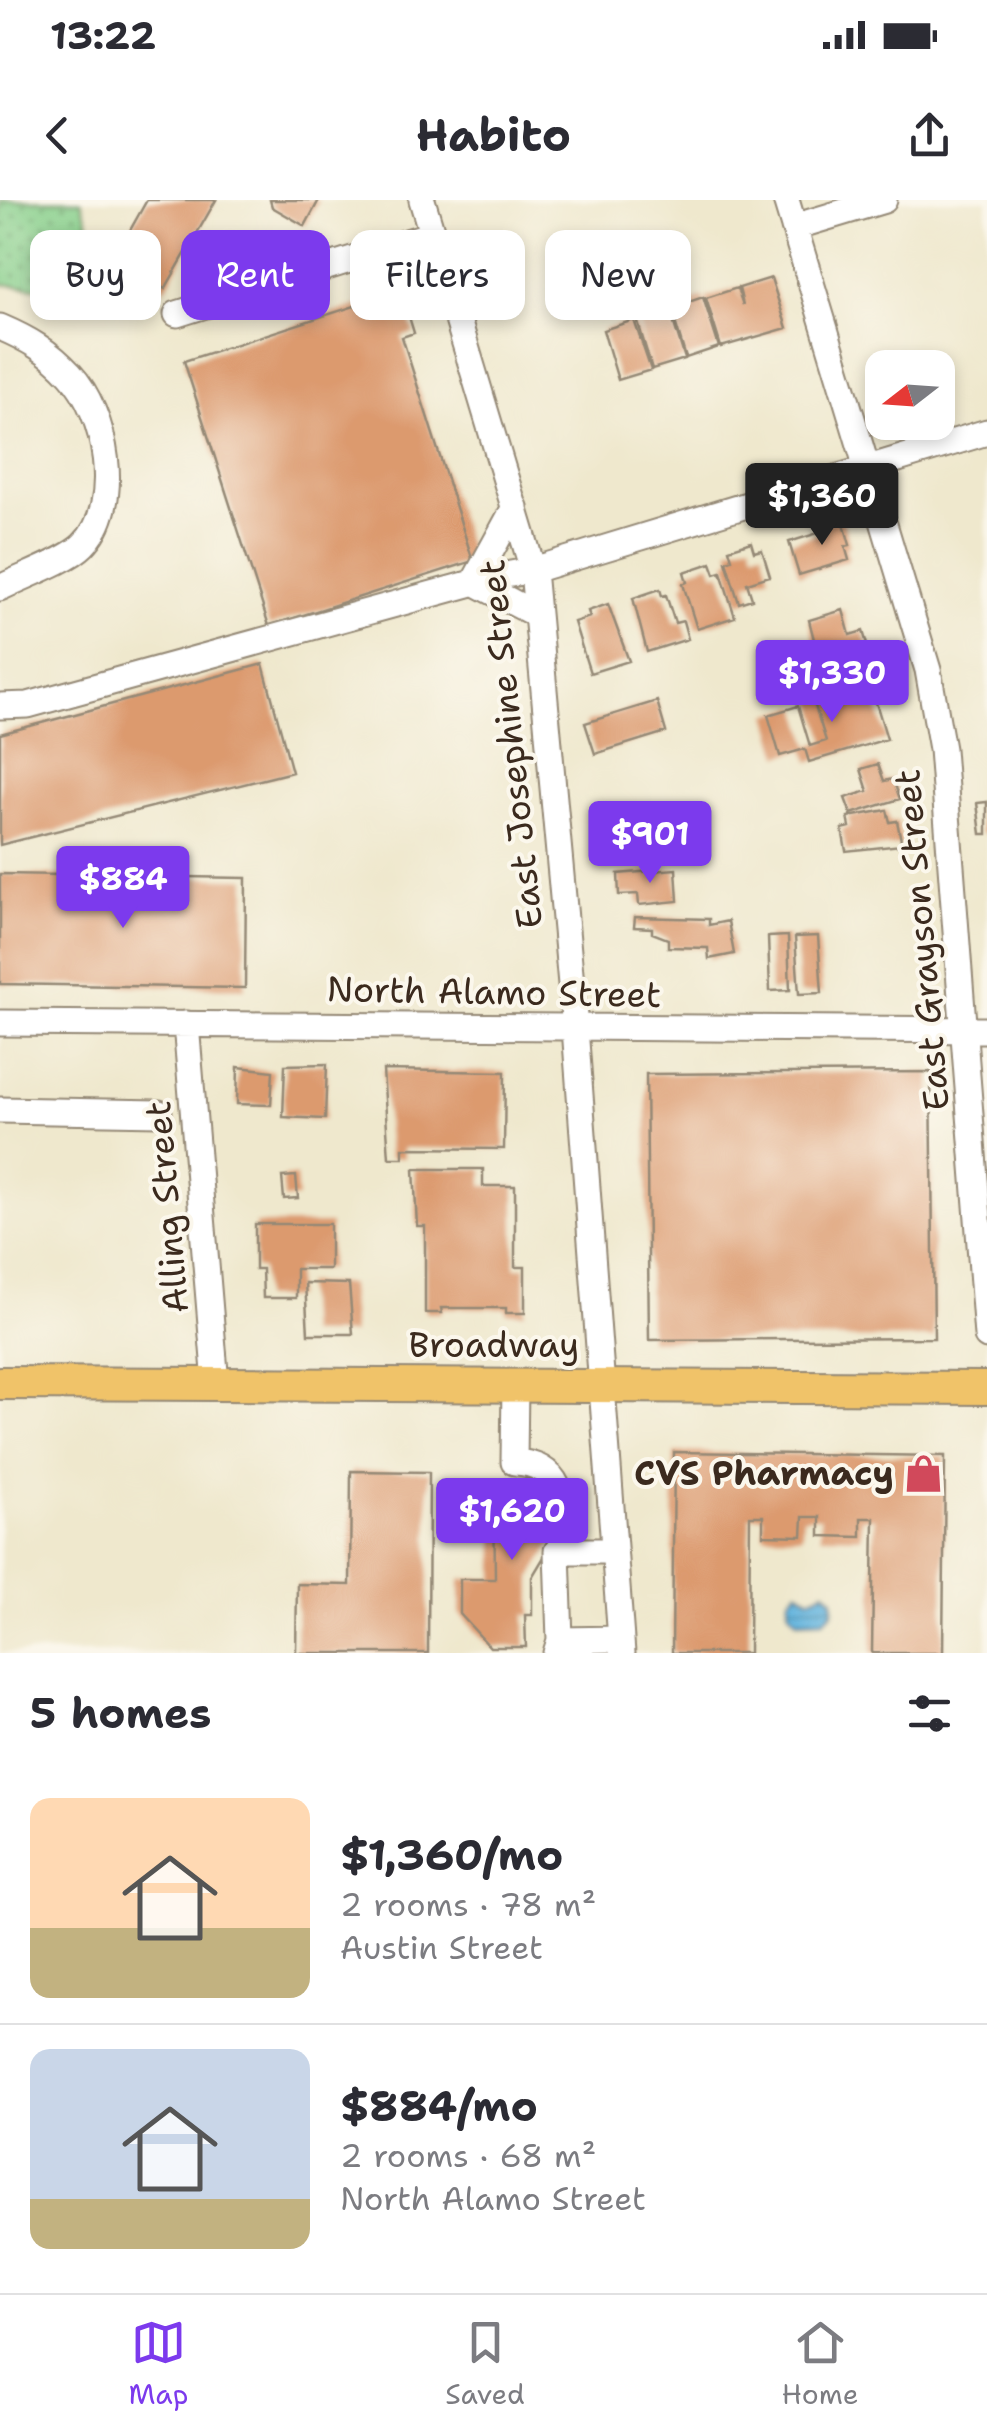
<!DOCTYPE html>
<html lang="en">
<head>
<meta charset="utf-8">
<style>
	:root { --surface:#fff; --page:#f2f2f3; --text:#2b2b33; --muted:#7c7c81; --line:#e1e1e2; --accent:#7c3aed }
	body { margin:0; font-family:"Shantell Sans",sans-serif; background:var(--page); color:var(--text); height:100vh; display:flex; flex-direction:column; font-size:38px; white-space:nowrap }
	* { box-sizing:border-box; margin:0 }
	p { font-size:32px; color:var(--muted) }
	.icon { flex:none; width:55px; height:55px; fill:none; stroke:currentColor; stroke-width:2; stroke-linecap:round; stroke-linejoin:round }
	.map { position:relative; height:1453px; overflow:hidden }
	.drawer { display:flex; flex-direction:column; background:var(--surface); flex:1 }
	.drawer>* { flex:none }
	.guide { position:absolute; left:30px; top:30px; width:928px; height:90px; display:flex; gap:20px }
	.needle { width:65px; rotate:253deg }
	.controls { position:absolute; left:865px; top:150px; display:grid; gap:20px }
	.controls a { display:grid; place-items:center; width:90px; height:90px; border-radius:20px; background:var(--surface); box-shadow:0 5px 15px #0003; font-size:50px }
	.price { position:absolute; translate:-50% -85px; padding:0 22px; border-radius:10px; background:var(--accent); color:#fff; font-size:32px; line-height:65px; filter:drop-shadow(0 2px 5px #0008) }
	.price::after { content:''; position:absolute; left:50%; top:60px; width:30px; height:22px; margin-left:-15px; background:inherit; clip-path:polygon(0 0,100% 0,50% 100%) }
	.price.on { background:#222; color:#fff }
	ul { padding:0; list-style:none }
	li { display:flex; align-items:center; gap:30px; height:250px; padding:0 30px }
	li+li { border-top:2px solid var(--line) }
	li span { display:grid; place-items:center; flex:none; width:280px; height:200px; border-radius:20px; color:#555 }
	li>.icon { margin-inline-start:auto }
	span .icon { width:120px; height:120px; fill:#fffc; stroke-width:1 }
	li b { font-size:42px }
	h2 { display:flex; justify-content:space-between; align-items:center; height:120px; padding:0 30px; font-size:42px }
	.pill { padding:0 35px; border-radius:20px; background:var(--surface); box-shadow:0 5px 15px #0003; font-size:35px; line-height:90px }
	.pill.on { background:var(--accent); color:#fff }
	.status { display:flex; justify-content:space-between; align-items:center; height:70px; padding:0 50px; background:var(--surface); direction:ltr }
	.status svg { height:28px; fill:currentColor }
	header { display:flex; justify-content:space-between; align-items:center; height:130px; padding:0 30px; background:var(--surface); font-size:45px; font-weight:700 }
	.dock { display:flex; justify-content:space-around; align-items:center; height:140px; border-top:2px solid var(--line); background:var(--surface); font-size:28px; color:var(--muted) }
	.dock a { display:grid; justify-items:center; gap:5px }
	.dock .on { color:var(--accent) }
	.map>svg:first-child { display:block }
	.green { fill:url(#green-dots); stroke:#617c54; stroke-width:2.5 }
	.water { fill:url(#water-rules); stroke:#4e6f7e; stroke-width:2.5 }
	.building { fill:#dc9a6e }
	.lines { fill:none; stroke-linecap:round; stroke-linejoin:round }
	.minor-casing { stroke:#958976; stroke-width:29 }
	.major-casing { stroke:#958976; stroke-width:36 }
	.minor { stroke:#fff; stroke-width:25 }
	.major { stroke:#f0c369; stroke-width:32 }
	.labels { text-anchor:middle; stroke-width:8; stroke-linejoin:round; paint-order:stroke }
	.street-label { font-size:35px; fill:#3b2a1e; stroke:#fbf7ec }
	.poi-label { font-size:35px; font-weight:bold; fill:#3b2a1e; stroke:#fbf7ec; text-anchor:end }
</style>
</head>
<body>
<div class="status"><b>13:22</b><svg viewBox="0 0 49 12"><path d="M0 12V9h3v3zM5 12V6h3v6zM10 12V3h3v9zM15 12V0h3v12zM26 1h20v11H26zM47 4h2v5h-2z"/></svg></div>
<header><svg class="icon" aria-label="back" viewBox="0 0 24 24"><path d="M15 5l-7 7 7 7"/></svg>Habito<svg class="icon" aria-label="share" viewBox="0 0 24 24"><path d="M12 15V3M7 8l5-5 5 5M5 13v7h14v-7"/></svg></header>
<div class="map">
<svg width="987" height="1453" viewBox="0 0 987 1453">
	<defs>
		<pattern id="green-dots" width="8" height="8" patternUnits="userSpaceOnUse" patternTransform="scale(2.5)"><rect width="8" height="8" fill="#87cf8b"/><path d="M2 2h.1M6 6h.1" fill="none" stroke="#70a871" stroke-width="1.8" stroke-linecap="round"/></pattern>
		<pattern id="water-rules" width="6" height="5" patternUnits="userSpaceOnUse" patternTransform="scale(2.5)"><rect width="6" height="5" fill="#62b4de"/><path d="M0 2.5h6" fill="none" stroke="#5293b3"/></pattern>
	</defs>
	<rect width="100%" height="100%" fill="#fbf7ec"/>
	<filter id="ink" filterUnits="userSpaceOnUse"><feTurbulence type="fractalNoise" baseFrequency=".01" numOctaves="2"/><feDisplacementMap in="SourceGraphic" scale="20" xChannelSelector="R" yChannelSelector="G"/><feConvolveMatrix kernelMatrix="1 2 1 2 8 2 1 2 1" color-interpolation-filters="sRGB"/></filter>
	<filter id="wash" filterUnits="userSpaceOnUse"><feTurbulence type="fractalNoise" baseFrequency=".0048" numOctaves="4" result="noise"/><feDisplacementMap in="SourceGraphic" scale="40" xChannelSelector="R" yChannelSelector="G"/><feGaussianBlur stdDeviation="2.25" result="paint"/><feColorMatrix in="noise" values="0 0 0 0 0 0 0 0 0 0 0 0 0 0 0 0 0 1.4 0 .05"/><feComposite in="paint" operator="in"/></filter>
	<g filter="url(#wash)">
		<rect width="100%" height="100%" fill="#efe8cd"/>
		<path class="green" d="M0 0H81L111 96 0 84Z"/>
		<path class="water" d="M797 1390 810 1398 825 1391 833 1399V1411L824 1420 798 1421 789 1411V1400Z"/>
		<g id="blocks">
			<path class="building" d="M147 0H216L165 89 114 59Z
				M270 0H319L305 26 272 7Z
				M771 78 787 128 721 147 706 98 737 88 743 105 739 88Z
				M401 91 414 133 402 137 473 361 269 426 184 161Z
				M703 97 719 147 686 158 671 108Z
				M669 108 685 159 652 169 637 119Z
				M634 120 651 170 618 180 603 130Z
				M842 317 850 345 845 346 849 360 799 375 789 342 825 331 823 323Z
				M751 342 754 352 762 350 770 376 747 383 752 399 739 403 726 361 732 359 729 349Z
				M711 363 715 374 721 372 735 417 697 429 683 384 687 382 684 372Z
				M660 389 662 396 666 395 675 423 683 421 688 439 647 452 633 398Z
				M608 404 629 461 590 473 574 422 590 417 588 411Z
				M843 410 850 435 863 431 868 448 820 463 809 420Z
				M263 464 292 572 0 645V534Z
				M870 483 887 539 809 562 805 549 780 556 768 515 798 506 810 546 826 541 813 500Z
				M657 501 666 532 595 554 585 523Z
				M878 564 884 581 893 579 900 599 851 614 845 598 868 591 861 569Z
				M987 602V634H981L977 603Z
				M887 610 890 622 897 621 902 645 846 651 842 629 850 627 848 617Z
				M676 669 678 701 639 705 638 694 619 695 618 674Z
				M0 674 246 678 245 788 0 784Z
				M635 717 709 719V725L728 721 734 754 709 759 708 748 668 747V739L652 733V728L634 727Z
				M788 736 790 790 770 791 768 737Z
				M818 736 822 793 799 794 795 737Z
				M327 864 325 919 283 917 285 865Z
				M238 867 273 871 271 905 237 904Z
				M383 870 505 872 504 949 403 948V958H389Z
				M931 872 934 1138 649 1140 646 874Z
				M414 969H483V986H515V1067H525V1113H506V1108H441L442 1113H425V1026H417Z
				M296 976 298 998 284 999 282 977Z
				M255 1024H330V1069H296V1098H263L262 1069H255Z
				M305 1083 349 1084 353 1134H308Z
				M674 1252 945 1256 943 1453H872L874 1318H861V1337L820 1336V1317H803L802 1336 763 1335V1316H750L749 1453H672Z
				M351 1271 429 1272 428 1453H296L297 1384 350 1385Z
				M505 1279H547L559 1332 532 1377V1415H525L526 1447H490L460 1414V1379H495L494 1291Z"/>
		</g>
	</g>
	<g filter="url(#ink)">
		<use href="#blocks" fill-opacity="0" stroke="#958976" stroke-width="2.5"/>
		<g class="lines">
			<defs>
				<path id="minor" d="M422 0 533 370 575 828 622 1453
					M786 0 928 470 942 549 987 1136
					M794 27 884 0
					M177 114 432 34
					M0 127C28 139 49 151 70 174 106 212 124 305 83 345 67 361 21 377 0 388
					M515 307 474 382 537 415
					M0 506 28 505 494 377 533 370 987 232
					M0 823 987 830
					M186 824 216 1184
					M0 910 159 913
					M515 1184 514 1262C568 1264 563 1308 565 1351
					M560 1440 557 1351H614
					M556 1453 560 1440 621 1439"/>
				<path id="major" d="M0 1183 987 1188"/>
			</defs>
			<use href="#minor" class="minor-casing"/>
			<use href="#major" class="major-casing"/>
			<use href="#minor" class="minor"/>
			<use href="#major" class="major"/>
		</g>
	</g>
	<defs>
		<symbol id="shop-bare" viewBox="-9 -9 18 18"><path d="M-5-2.5h2.3a2.7 3.5 0 0 1 5.4 0H5L5.5 6h-11ZM-1.5-2.5h3a1.5 2.3 0 0 0-3 0Z" fill="#d1495b" stroke="#fbf7ec" stroke-width="2.5" paint-order="stroke"/></symbol>
	</defs>
	<g fill-rule="evenodd">
		<use href="#shop-bare" x="896" y="1246" width="55" height="55"/>
	</g>
	<g class="labels">
		<g class="street-label">
			<text transform="translate(511 544) rotate(-96)" y="12">East Josephine Street</text>
			<text transform="translate(922 740) rotate(-95)" y="12">East Grayson Street</text>
			<text transform="translate(494 792) rotate(1)" y="12">North Alamo Street</text>
			<text transform="translate(167 1007) rotate(-95)" y="12">Alling Street</text>
			<text x="494" y="1157">Broadway</text>
		</g>
		<g class="poi-label">
			<text x="894" y="1285">CVS Pharmacy</text>
		</g>
	</g>
</svg>
<div class="controls">
<a><svg class="needle" viewBox="-14 -14 28 28"><path d="M0-13l5 13h-10z" fill="#e53935"/><path d="M0 13l5-13h-10z" fill="#7c7c81"/></svg></a>
</div>
<b class="price on" style="left:822px;top:348px">$1,360</b>
<b class="price" style="left:832px;top:525px">$1,330</b>
<b class="price" style="left:650px;top:686px">$901</b>
<b class="price" style="left:123px;top:731px">$884</b>
<b class="price" style="left:512px;top:1363px">$1,620</b>
<div class="guide">
<a class="pill">Buy</a>
<a class="pill on">Rent</a>
<a class="pill">Filters</a>
<a class="pill">New</a>
</div>
</div>
<section class="drawer">
<h2>5 homes<svg class="icon" aria-label="filters" viewBox="0 0 24 24"><path d="M4 7h16M4 17h16"/><circle cx="9" cy="7" r="2"/><circle cx="15" cy="17" r="2"/></svg></h2>
<ul>
<li><span style="background:linear-gradient(#ffd9b3 65%,#c2b280 0)"><svg class="icon" aria-label="home" viewBox="0 0 24 24"><path d="M3 11l9-7 9 7M6 9v11h12V9"/></svg></span><div><b>$1,360/mo</b><p>2 rooms · 78 m²</p><p>Austin Street</p></div></li>
<li><span style="background:linear-gradient(#c9d6e8 75%,#c2b280 0)"><svg class="icon" aria-label="home" viewBox="0 0 24 24"><path d="M3 11l9-7 9 7M6 9v11h12V9"/></svg></span><div><b>$884/mo</b><p>2 rooms · 68 m²</p><p>North Alamo Street</p></div></li>
</ul>
</section>
<nav class="dock">
<a class="on"><svg class="icon" aria-label="map" viewBox="0 0 24 24"><path d="M3 6l6-2 6 2 6-2v14l-6 2-6-2-6 2zM9 4v14M15 6v14"/></svg>Map</a>
<a><svg class="icon" aria-label="saved" viewBox="0 0 24 24"><path d="M7 4h10v16l-5-4-5 4z"/></svg>Saved</a>
<a><svg class="icon" aria-label="home" viewBox="0 0 24 24"><path d="M3 11l9-7 9 7M6 9v11h12V9"/></svg>Home</a>
</nav>
</body>
</html>
